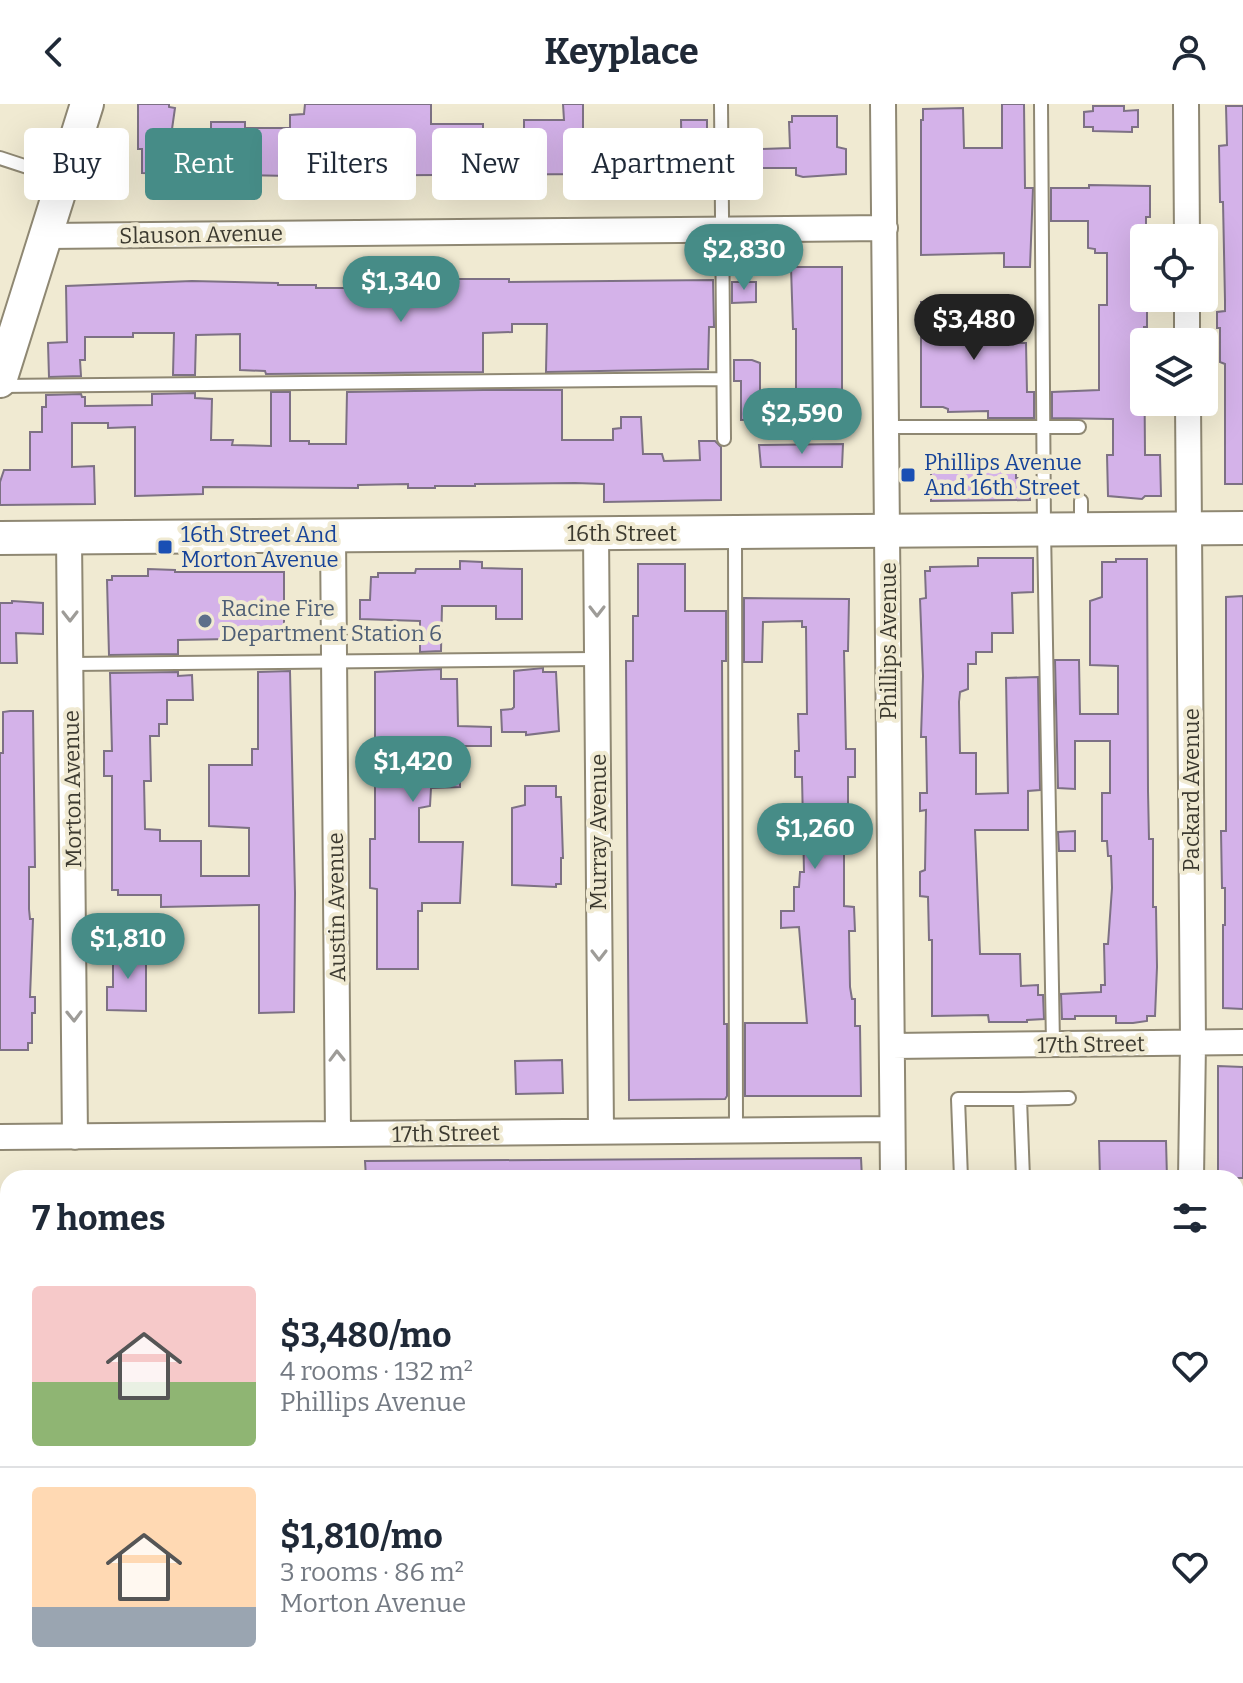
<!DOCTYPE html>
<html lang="en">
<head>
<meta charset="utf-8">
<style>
	:root { --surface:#fff; --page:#f6f6f7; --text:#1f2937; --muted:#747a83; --line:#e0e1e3; --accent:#468c87 }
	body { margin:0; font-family:Bitter,serif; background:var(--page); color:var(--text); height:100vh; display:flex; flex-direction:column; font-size:30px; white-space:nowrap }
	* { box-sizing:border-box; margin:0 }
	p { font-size:26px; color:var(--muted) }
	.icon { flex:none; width:44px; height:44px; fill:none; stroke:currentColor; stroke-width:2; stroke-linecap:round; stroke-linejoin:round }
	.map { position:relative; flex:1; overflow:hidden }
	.details { position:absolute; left:0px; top:1066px; width:1244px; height:514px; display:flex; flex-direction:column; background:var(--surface); border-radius:24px 24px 0 0; box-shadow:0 8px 32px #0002 }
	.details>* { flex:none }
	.guide { position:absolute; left:24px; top:24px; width:800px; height:72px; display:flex; gap:16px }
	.controls { position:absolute; left:1130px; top:120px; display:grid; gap:16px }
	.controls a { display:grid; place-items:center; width:88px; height:88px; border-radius:8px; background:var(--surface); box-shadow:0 8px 32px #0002; font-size:40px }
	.price { position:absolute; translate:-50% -68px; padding:0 18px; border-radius:28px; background:var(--accent); color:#fff; font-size:26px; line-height:52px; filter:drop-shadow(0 2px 4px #0008) }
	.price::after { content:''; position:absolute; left:50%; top:48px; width:24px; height:18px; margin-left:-12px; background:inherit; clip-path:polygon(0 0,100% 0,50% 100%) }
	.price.on { background:#222; color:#fff }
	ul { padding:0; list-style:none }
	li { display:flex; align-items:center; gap:24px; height:200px; padding:0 32px }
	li+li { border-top:2px solid var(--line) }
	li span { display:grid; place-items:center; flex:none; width:224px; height:160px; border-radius:8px; color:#555 }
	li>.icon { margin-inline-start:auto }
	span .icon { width:96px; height:96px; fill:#fffc; stroke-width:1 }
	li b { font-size:34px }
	h2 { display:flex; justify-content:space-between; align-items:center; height:96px; padding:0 32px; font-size:34px }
	.chip { padding:0 28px; border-radius:8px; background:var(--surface); box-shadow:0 8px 32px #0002; font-size:28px; line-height:72px }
	.chip.on { background:var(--accent); color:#fff }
	header { display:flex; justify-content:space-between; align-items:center; height:104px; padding:0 32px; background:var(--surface); font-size:36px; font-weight:700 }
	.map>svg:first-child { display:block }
	.building { fill:#d4b2e9; stroke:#7d7184; stroke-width:2 }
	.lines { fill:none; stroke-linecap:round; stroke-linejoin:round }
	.lane-casing { stroke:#8f8873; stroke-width:16 }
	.street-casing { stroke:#8f8873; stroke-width:28 }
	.secondary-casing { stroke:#8f8873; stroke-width:36 }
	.lane { stroke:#fff; stroke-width:12 }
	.street { stroke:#fff; stroke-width:24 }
	.secondary { stroke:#fff; stroke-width:32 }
	.oneway { stroke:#9e9c98 }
	.transit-dot { fill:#1a4fb4; stroke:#f0ead2; stroke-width:3 }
	.service-dot { fill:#5c6f8a; stroke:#f0ead2; stroke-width:3 }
	.labels { text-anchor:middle; stroke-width:8; stroke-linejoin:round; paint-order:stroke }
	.street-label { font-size:22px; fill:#3c3a30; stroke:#f0ead2 }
	.transit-label { font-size:22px; fill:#164399; stroke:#f0ead2; text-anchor:start }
	.service-label { font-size:22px; fill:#4e5e75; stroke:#f0ead2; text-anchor:start }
</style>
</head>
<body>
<header><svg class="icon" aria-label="back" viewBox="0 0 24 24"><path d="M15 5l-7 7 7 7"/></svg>Keyplace<svg class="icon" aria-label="person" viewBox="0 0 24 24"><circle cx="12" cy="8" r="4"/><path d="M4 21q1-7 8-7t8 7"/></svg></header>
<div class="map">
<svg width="1243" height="1579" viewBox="0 0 1243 1579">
	<rect width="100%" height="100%" fill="#f0ead2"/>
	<path class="building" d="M138 0H169V3L175 4 170 39H211V18H245V24H290V11L304 10 305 0H431V20H483V25H524V16H564L563 0H583V30H601V70L290 72 142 69V45H138Z
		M1002 0H1024L1025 84H1033L1030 163H1004V149L921 151V16H923V5L963 4 964 44H1002Z
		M1093 2H1124V7L1138 6V23H1132V28L1093 27V23H1084V8L1093 7Z
		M1226 2H1243V380H1225V260L1220 258V224H1217V208L1225 207V197L1223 98H1220L1219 42 1227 41Z
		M792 12H837V43L846 45V70L803 73 796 71V64H761V45L790 44 789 18H792Z
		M681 16H707V39H712L713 68H682Z
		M1089 81 1150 82V113H1146V134H1144V199H1147V223H1144L1145 351H1160L1161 392H1145L1142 395 1108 392 1107 351H1113V315L1052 314V288L1099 286V201H1107V149H1095V145L1088 144V117H1051V84H1089Z
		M791 163H842V303L796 302V225H793Z
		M428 175H509V178L713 176 714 223H709L708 265 546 268 547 220H512V228L483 229V268L266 270 265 267 240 266V230L196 231 195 271H173L174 229H133V233H85V256H80L81 272 49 273 48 239 67 238 66 182 192 177 278 179V181H316V184H375V181H423L428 179Z
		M732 178H756V198L732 199Z
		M921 198 964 200V207L1016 206V239H1026L1027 288H1034V314H988V307L948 308V305L943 303H921Z
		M734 256H752L760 259V293H768V315L741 316V277H734Z
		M483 286H562V336H613V325L621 324V313H641L643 350H662L664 357 700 356 699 337H715L721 343V396L604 398V380L575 379 475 380V382H435V384H408V380L358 381V384L203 383V390L135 392V323L108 324V319H72V363L94 362 95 400 0 401V378L4 366H30V328H42V303H46V291L81 290 82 293H85V302L152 301V290L195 289V294L212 295 211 336H233L232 341 271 342V288H290V337H309V340H346L347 288Z
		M843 340 842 363H761L759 341Z
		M996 356 997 367 1016 366V374H1029L1030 396 931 397V357Z
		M978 454H1033V488L1012 489 1013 529H992V548H976V560H968V585L960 588 959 598 960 649H976V690L1008 689 1006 574 1038 573 1040 686 1028 687V726H975L980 850H1020L1021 882 1038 881V891H1043L1044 915 1027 916V918H989L988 911 932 912V836H929L928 793 920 792V768L925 766 926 706 920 707V689H927L926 633H921L923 572 920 495 926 494 925 467H930V463L978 462Z
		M1116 455H1147L1148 687 1149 735H1153V803H1156L1157 863 1155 912H1147V917L1133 919H1116V912H1075V915H1062L1061 890 1101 888V881H1105L1104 840H1108L1112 784 1111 752H1108L1107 737H1102V689H1110V637H1075V685L1058 684 1055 556H1079L1080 610H1118V562L1090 561V497L1102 493V458H1116Z
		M460 457 482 458V464L522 465V515H496V502H442L441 547 420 548V517L360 515V496H370L371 473H378V469H415L416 465H460Z
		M638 460H685V507H726V557H722L724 920H727V992L725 995 629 996 626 557H633V512H638Z
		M148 465 175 466V468H284V534L178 536V550L109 551 107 476H112V472H148Z
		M1243 492V905L1223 904V821H1225V784H1222L1221 727H1226V493Z
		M744 494 849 495 848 547H844L846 645H855V673H848V726H855V747L844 749V802L854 803 855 827H849L850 883 852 895H855V922H860L861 992H745V919H807L799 823 781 824V807H794V783H799L800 768H804L802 673H795V647H799L798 610H807L806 523H802V517L763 518 762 558H744Z
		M12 497 43 499V530L16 529 17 559H0V499H12Z
		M543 564V568H556L559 627 526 631V628H502L501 606 512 605 514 603V567Z
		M441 565V575H457L458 622 491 623V642H460V683L431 684 430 702 419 704V738H463L460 799H422V807H418V865H377V785L370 784V735H375V668H370L369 647 375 645V568Z
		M290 567 295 789 294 908 259 909V801L161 803V791H118V786H112V672H104V647H112L110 569 178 568V572L192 571 193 596H167V620H159V632H150L151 677H144L145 725 160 726V737H201V772H249V724L209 722V661H252V645H258V568Z
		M10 607H33L35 763H29V805L30 815H33L30 893H35V909H32V939H28V946H0V649H3V608Z
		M525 682H556V693H561L563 754H561V780H556V783L512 781V704L525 701Z
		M1075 727V747H1059L1058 728Z
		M113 846H146V907L107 906V883H113Z
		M562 956 563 989 516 990 515 957Z
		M1218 962 1243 963V1074H1218Z
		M1099 1037H1166L1167 1074H1100Z
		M861 1054 862 1074H366L365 1057Z"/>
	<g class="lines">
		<defs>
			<path id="lane" d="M721 0 724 335
				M1041 0 1044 425 1053 940
				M0 54 61 74
				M0 282 723 275
				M886 323H1079
				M1081 397V425
				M735 431 736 1026
				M70 560 597 555
				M1020 995 1069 994
				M961 1074 958 995H1020L1023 1074
				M1236 1145 1243 1144
				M0 1498H8
				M0 1509 8 1515
				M74 1572 81 1579
				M140 1572V1579
				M296 1572V1579
				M536 1572V1579"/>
			<path id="street" d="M883 0 893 1074
				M1186 0 1187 134
				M46 132 885 124
				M1187 194V238
				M1188 298 1193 939 1191 1074
				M596 429 601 1027
				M333 431 338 1030
				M69 434 75 1033
				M892 942 1243 938
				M0 1033 892 1025
				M1236 1246 1243 1250
				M1236 1268 1243 1272
				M912 1579 914 1572"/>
			<path id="secondary" d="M0 277 87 0
				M0 434 1243 424"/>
		</defs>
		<use href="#lane" class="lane-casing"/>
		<use href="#street" class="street-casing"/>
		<use href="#secondary" class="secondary-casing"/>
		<use href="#lane" class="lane"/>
		<use href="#street" class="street"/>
		<use href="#secondary" class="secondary"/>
	</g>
	<defs><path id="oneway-chevron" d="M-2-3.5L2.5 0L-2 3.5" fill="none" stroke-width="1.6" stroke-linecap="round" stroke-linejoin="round" transform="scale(2)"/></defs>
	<g class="oneway">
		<use href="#oneway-chevron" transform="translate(597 507) rotate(90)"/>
		<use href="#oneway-chevron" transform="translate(70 512) rotate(90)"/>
		<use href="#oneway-chevron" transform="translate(599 851) rotate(90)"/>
		<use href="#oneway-chevron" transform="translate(74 912) rotate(89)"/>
		<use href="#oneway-chevron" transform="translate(337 952) rotate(-91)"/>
	</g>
	<g class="transit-dot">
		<rect x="900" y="363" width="16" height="16" rx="4"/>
		<rect x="157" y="435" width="16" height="16" rx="4"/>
	</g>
	<circle class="service-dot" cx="205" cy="517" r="8"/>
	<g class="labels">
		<g class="street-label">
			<text transform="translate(201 130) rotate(-1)" y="8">Slauson Avenue</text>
			<text x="622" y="437">16th Street</text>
			<text transform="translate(888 537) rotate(-90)" y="8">Phillips Avenue</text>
			<text transform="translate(72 685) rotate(-91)" y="8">Morton Avenue</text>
			<text transform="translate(1191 686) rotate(-90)" y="8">Packard Avenue</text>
			<text transform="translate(598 728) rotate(-90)" y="8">Murray Avenue</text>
			<text transform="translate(336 803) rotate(-91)" y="8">Austin Avenue</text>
			<text transform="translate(1091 940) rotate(-1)" y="8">17th Street</text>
			<text transform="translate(446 1029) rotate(-1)" y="8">17th Street</text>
		</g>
		<g class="transit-label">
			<text x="924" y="366">Phillips Avenue<tspan x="924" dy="25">And 16th Street</tspan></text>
			<text x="181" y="438">16th Street And<tspan x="181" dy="25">Morton Avenue</tspan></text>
		</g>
		<g class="service-label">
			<text x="221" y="512">Racine Fire<tspan x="221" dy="25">Department Station 6</tspan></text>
		</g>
	</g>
</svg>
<div class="controls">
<a><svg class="icon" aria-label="locate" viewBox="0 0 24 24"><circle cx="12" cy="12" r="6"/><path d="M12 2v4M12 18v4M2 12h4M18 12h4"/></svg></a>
<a><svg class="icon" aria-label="layers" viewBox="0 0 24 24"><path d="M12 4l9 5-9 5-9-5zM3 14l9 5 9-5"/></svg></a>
</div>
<b class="price" style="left:744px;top:188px">$2,830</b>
<b class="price" style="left:401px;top:220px">$1,340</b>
<b class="price on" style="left:974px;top:258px">$3,480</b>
<b class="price" style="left:802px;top:352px">$2,590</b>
<b class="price" style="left:413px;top:700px">$1,420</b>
<b class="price" style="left:815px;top:767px">$1,260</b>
<b class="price" style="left:128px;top:877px">$1,810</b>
<div class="guide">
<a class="chip">Buy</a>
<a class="chip on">Rent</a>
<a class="chip">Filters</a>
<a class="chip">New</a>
<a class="chip">Apartment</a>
</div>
<section class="details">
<h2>7 homes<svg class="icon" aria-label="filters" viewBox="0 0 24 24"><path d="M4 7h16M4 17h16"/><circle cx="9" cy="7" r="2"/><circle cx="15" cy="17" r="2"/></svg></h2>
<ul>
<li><span style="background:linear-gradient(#f6c9c9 60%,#8fb573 0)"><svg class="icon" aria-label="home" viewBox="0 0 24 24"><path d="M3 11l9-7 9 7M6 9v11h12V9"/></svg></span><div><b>$3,480/mo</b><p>4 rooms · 132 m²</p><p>Phillips Avenue</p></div><svg class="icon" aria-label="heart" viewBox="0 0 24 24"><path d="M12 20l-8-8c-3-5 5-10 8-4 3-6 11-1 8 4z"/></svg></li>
<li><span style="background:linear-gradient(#ffd9b3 75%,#9aa5b1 0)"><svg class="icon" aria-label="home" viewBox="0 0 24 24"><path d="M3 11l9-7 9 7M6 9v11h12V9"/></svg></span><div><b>$1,810/mo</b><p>3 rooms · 86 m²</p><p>Morton Avenue</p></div><svg class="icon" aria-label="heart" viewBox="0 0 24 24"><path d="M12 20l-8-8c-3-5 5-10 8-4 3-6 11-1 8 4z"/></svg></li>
</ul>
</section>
</div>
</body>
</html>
